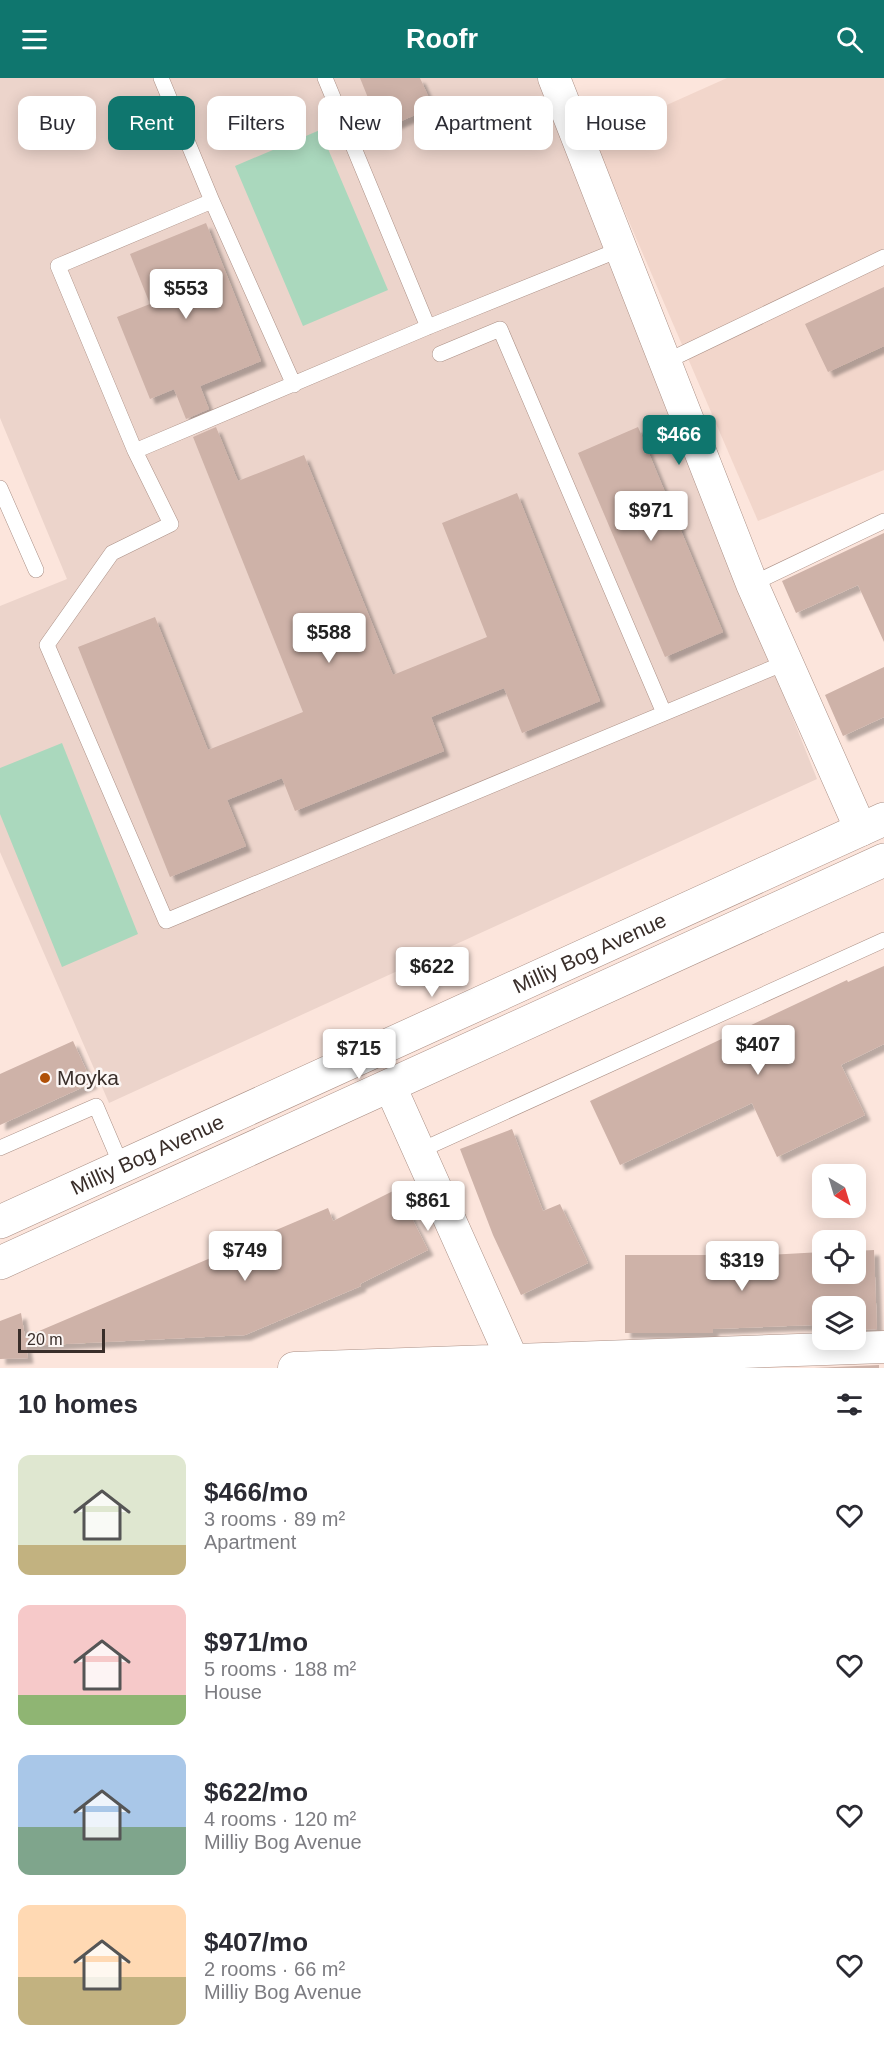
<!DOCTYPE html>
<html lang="en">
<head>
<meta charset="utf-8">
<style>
	:root { --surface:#fff; --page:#f2f2f3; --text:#2b2b33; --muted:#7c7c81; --accent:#0f766e }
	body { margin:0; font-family:Helvetica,sans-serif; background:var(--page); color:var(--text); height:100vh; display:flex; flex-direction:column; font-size:22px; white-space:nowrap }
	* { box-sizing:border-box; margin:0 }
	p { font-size:20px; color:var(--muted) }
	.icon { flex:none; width:33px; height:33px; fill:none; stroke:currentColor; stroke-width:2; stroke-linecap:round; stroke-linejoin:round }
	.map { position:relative; height:1290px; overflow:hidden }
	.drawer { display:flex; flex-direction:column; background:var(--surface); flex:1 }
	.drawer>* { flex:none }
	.guide { position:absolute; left:18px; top:18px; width:849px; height:54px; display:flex; gap:12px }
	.needle { width:39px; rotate:142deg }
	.controls { position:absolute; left:812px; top:1086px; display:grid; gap:12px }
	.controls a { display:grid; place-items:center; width:54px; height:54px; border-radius:12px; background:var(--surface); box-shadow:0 3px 15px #0003; font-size:30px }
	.scale { position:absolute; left:18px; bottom:15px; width:87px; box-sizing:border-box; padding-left:6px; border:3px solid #392e2a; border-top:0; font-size:16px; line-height:21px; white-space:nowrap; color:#392e2a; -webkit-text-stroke:4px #fcf6f4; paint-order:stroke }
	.price { position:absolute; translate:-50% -51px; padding:0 14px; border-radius:6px; background:#fff; color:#222; font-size:20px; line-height:39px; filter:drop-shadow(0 2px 3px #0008) }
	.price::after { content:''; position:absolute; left:50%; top:36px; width:18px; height:14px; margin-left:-9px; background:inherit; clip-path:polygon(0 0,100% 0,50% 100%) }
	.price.selected { background:var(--accent); color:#fff }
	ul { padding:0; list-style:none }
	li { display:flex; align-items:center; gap:18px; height:150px; padding:0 18px }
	li span { display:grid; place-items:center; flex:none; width:168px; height:120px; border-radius:12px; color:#555 }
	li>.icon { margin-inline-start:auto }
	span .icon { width:72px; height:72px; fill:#fffc; stroke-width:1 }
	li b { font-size:26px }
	h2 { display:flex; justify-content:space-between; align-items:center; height:72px; padding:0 18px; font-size:26px }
	.tag { padding:0 21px; border-radius:12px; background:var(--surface); box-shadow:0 3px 15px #0003; font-size:21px; line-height:54px }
	.tag.selected { background:var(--accent); color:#fff }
	header { display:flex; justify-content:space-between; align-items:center; height:78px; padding:0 18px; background:var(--accent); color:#fff; font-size:27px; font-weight:800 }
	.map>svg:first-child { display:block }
	.built { fill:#f2d6cb }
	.education { fill:#ecd4cb }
	.green { fill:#aad8bd }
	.building { fill:#ceb2a8; filter:url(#shadow) }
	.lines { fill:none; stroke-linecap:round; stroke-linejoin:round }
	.lane-casing { stroke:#ab9086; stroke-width:16 }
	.street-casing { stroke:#ab9086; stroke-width:33 }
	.secondary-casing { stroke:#ab9086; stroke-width:34 }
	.lane { stroke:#fff; stroke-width:15 }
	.street { stroke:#fff; stroke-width:32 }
	.secondary { stroke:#fff; stroke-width:33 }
	.poi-dot { fill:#b05007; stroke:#fcf6f4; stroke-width:2 }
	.labels { text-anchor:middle; stroke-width:5; stroke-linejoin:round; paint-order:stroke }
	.street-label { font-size:21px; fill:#392e2a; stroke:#fcf6f4 }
	.poi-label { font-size:21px; fill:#392e2a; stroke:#fcf6f4; text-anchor:start }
</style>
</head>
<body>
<header><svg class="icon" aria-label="menu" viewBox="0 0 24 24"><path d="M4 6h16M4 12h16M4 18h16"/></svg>Roofr<svg class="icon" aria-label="search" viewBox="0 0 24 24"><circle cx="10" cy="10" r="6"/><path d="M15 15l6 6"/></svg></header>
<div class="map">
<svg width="884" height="1290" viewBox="0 0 884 1290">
	<defs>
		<filter id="shadow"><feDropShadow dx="5.5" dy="5.5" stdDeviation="1.5" flood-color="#0004"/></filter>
	</defs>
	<rect width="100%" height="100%" fill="#fce5dc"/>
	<path class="built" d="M727 0H884V392L758 443 593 60Z"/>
	<path class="education" d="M0 0H538L817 701 109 1025 0 774V528L67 501 0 340Z"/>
	<path class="green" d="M320 52 388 212 303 248 235 88Z
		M62 665 138 856 62 889 0 736V690Z"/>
	<path class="building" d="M360 0H420L433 29 381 52Z
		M206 145 261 283 200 308 209 331 186 341 174 311 150 321 117 239 150 226 130 176Z
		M884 209V268L828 294 805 246Z
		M216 349 238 403 304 377 393 597 487 559 442 445 517 415 600 623 522 655 504 610 431 639 444 673 295 733 282 700 227 722 246 768 170 799 78 569 155 539 208 672 303 634 193 359Z
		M638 349 723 554 665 579 578 375Z
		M884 455V564L858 507 796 535 782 503Z
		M884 589V639L843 658 825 617Z
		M884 888V966L841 987 865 1037 777 1079 752 1025 620 1087 590 1023 847 902 848 904Z
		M73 963 92 1005 0 1047V996Z
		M512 1051 543 1133 560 1126 588 1185 521 1217 493 1157 460 1071Z
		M397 1111 428 1172 360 1206 361 1208 245 1257 26 1268 28 1280 0 1281V1243L21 1235 25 1259 328 1130 333 1143Z
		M874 1172 877 1251 855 1252V1228H822V1253L812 1254V1247L713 1251V1255H625V1177H713V1180L822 1174V1196H855V1173Z
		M879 1287V1290H814Z"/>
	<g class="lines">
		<defs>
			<path id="lane" d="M161 0 212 123 58 188 135 373 428 249 621 171
				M325 0 428 249
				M212 123 294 307
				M440 276 500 251 664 635
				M665 284 884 179
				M135 373 171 446 112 475 47 567 166 843 787 584
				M0 410 36 492
				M752 506 884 443
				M0 1070 96 1028 122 1089
				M419 1073 884 862"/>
			<path id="street" d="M554 0 752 506 861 752
				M390 1008 512 1281 513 1290
				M294 1290 884 1269"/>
			<g id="secondary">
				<path id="s1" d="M0 1144 884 741"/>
				<path d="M0 1185 884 782"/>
			</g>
		</defs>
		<use href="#lane" class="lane-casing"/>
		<use href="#street" class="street-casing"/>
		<use href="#secondary" class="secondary-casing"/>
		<use href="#lane" class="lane"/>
		<use href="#street" class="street"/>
		<use href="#secondary" class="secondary"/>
	</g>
	<circle class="poi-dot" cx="45" cy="1000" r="6"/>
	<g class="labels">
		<g class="street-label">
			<text dy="7" stroke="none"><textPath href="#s1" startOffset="648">Milliy Bog Avenue</textPath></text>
			<text dy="7" stroke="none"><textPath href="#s1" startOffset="162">Milliy Bog Avenue</textPath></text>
		</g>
		<g class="poi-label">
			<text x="57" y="1007">Moyka</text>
		</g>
	</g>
</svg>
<div class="controls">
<a><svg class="needle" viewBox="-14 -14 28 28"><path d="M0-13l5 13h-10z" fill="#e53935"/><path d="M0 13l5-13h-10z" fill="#7c7c81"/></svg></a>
<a><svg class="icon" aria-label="locate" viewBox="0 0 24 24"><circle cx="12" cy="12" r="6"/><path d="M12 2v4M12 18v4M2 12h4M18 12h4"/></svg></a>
<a><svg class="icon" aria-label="layers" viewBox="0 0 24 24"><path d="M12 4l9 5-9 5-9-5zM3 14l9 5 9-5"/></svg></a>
</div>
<div class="scale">20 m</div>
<b class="price" style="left:186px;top:242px">$553</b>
<b class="price selected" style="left:679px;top:388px">$466</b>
<b class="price" style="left:651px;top:464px">$971</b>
<b class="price" style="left:329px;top:586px">$588</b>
<b class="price" style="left:432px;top:920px">$622</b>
<b class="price" style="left:758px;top:998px">$407</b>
<b class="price" style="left:359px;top:1002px">$715</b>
<b class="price" style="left:428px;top:1154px">$861</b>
<b class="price" style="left:245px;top:1204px">$749</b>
<b class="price" style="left:742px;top:1214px">$319</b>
<div class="guide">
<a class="tag">Buy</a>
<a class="tag selected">Rent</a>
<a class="tag">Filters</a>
<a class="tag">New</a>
<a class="tag">Apartment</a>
<a class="tag">House</a>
</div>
</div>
<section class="drawer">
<h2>10 homes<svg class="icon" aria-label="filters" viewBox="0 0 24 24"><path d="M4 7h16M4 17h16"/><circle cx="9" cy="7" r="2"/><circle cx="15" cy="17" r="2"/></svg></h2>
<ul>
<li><span style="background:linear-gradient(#dfe7d0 75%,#c2b280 0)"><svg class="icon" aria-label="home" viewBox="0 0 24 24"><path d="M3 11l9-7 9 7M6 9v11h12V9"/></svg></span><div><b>$466/mo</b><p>3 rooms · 89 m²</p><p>Apartment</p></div><svg class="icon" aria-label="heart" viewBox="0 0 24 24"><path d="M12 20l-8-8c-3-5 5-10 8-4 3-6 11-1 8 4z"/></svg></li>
<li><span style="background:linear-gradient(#f6c9c9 75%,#8fb573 0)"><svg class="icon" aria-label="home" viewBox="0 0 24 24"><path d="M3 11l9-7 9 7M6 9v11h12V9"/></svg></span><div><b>$971/mo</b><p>5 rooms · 188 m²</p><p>House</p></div><svg class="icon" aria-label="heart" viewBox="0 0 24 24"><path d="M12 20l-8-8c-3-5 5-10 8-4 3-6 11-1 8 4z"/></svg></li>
<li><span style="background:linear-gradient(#a9c7e8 60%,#7fa58c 0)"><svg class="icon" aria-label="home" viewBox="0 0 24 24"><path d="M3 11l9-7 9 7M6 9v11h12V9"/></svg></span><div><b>$622/mo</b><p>4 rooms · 120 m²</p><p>Milliy Bog Avenue</p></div><svg class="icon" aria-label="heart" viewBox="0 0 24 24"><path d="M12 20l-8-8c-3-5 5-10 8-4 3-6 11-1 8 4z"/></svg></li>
<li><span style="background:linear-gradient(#ffd9b3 60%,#c2b280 0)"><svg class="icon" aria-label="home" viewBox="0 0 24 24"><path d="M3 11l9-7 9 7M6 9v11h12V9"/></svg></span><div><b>$407/mo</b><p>2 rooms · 66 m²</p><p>Milliy Bog Avenue</p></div><svg class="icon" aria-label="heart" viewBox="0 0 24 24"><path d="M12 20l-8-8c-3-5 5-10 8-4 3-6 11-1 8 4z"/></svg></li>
</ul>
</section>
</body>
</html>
